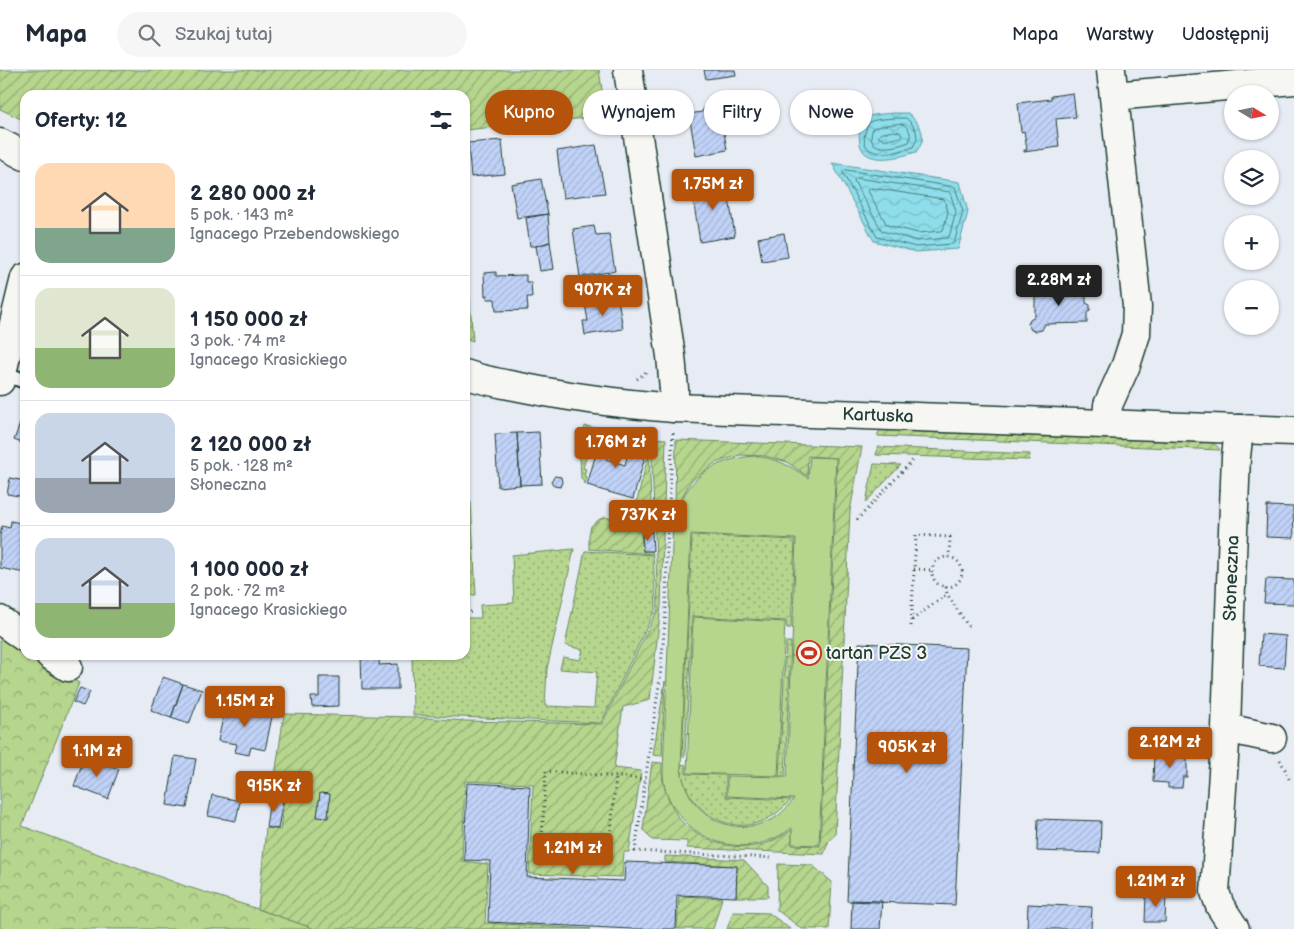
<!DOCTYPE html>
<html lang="pl">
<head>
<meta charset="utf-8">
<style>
	:root { --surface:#fff; --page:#f6f6f7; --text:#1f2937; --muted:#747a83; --line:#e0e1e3; --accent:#b45309 }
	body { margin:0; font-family:"Balsamiq Sans",sans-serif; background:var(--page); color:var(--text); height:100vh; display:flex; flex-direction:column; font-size:19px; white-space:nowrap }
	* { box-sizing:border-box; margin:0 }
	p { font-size:16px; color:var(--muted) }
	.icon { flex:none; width:28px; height:28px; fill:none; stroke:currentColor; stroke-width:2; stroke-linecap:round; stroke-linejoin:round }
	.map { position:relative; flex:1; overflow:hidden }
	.details { position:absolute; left:20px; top:20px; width:450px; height:570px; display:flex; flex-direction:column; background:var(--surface); border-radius:15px; box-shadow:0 1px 4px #0004 }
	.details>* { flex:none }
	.banner { position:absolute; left:485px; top:20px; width:475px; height:45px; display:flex; gap:10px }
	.needle { width:32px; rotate:100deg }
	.tools { position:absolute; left:1224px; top:15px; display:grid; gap:10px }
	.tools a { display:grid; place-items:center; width:55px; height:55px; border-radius:50%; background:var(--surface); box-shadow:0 1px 4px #0004; font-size:25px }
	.price { position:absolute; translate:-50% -42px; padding:0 11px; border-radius:5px; background:var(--accent); color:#fff; font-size:16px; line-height:32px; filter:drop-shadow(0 1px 2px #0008) }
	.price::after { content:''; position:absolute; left:50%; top:30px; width:15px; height:11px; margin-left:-8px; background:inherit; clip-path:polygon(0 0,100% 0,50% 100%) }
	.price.on { background:#222; color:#fff }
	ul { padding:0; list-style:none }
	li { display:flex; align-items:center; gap:15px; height:125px; padding:0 15px }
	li+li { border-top:1px solid var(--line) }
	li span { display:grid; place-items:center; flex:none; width:140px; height:100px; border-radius:15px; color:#555 }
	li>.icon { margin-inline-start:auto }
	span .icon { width:60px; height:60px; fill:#fffc; stroke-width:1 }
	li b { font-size:21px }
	h2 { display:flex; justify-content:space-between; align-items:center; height:60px; padding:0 15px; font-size:21px }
	.pill { padding:0 18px; border-radius:22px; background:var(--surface); box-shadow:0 1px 4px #0004; font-size:18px; line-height:45px }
	.pill.on { background:var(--accent); color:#fff }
	header { display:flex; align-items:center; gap:30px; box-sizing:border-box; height:70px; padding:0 25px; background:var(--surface); border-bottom:1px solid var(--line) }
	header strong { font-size:24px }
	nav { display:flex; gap:28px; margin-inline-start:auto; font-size:18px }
	.search { width:350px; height:45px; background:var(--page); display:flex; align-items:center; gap:12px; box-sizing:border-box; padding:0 18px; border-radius:28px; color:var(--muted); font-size:19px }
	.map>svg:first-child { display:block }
	.grass { fill:url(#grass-dots); stroke:#6a8960 }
	.forest { fill:url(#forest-crowns); stroke:#6a8960 }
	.garden { fill:url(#garden-furrows); stroke:#6a8960 }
	.pitch { fill:#b6d58d; stroke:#6a8960; fill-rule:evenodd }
	.water { fill:url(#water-waves); stroke:#619da1 }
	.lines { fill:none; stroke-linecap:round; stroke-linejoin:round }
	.shore { stroke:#4b7d7d; stroke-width:1 }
	.building { fill:url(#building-hatch); stroke:#1f3d34 }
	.service-casing { stroke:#1f3d34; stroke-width:18 }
	.minor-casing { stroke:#1f3d34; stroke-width:31 }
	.tertiary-casing { stroke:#1f3d34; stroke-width:31 }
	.secondary-casing { stroke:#1f3d34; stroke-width:31 }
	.path { stroke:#1f3d34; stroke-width:3; stroke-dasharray:1 4; stroke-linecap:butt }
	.service { stroke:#f6f6f2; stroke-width:14 }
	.minor { stroke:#f6f6f2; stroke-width:28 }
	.tertiary { stroke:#f6f6f2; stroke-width:28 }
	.secondary { stroke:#f6f6f2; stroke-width:28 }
	.labels { text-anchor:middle; stroke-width:4; stroke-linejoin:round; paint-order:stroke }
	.street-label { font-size:18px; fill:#1f3d34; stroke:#f6f6f2 }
	.poi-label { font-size:18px; fill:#1f3d34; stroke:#f6f6f2; text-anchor:start }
</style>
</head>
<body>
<header>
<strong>Mapa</strong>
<div class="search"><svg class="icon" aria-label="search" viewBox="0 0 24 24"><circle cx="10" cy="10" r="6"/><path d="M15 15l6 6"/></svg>Szukaj tutaj</div>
<nav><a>Mapa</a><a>Warstwy</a><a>Udostępnij</a></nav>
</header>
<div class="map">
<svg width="1294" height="859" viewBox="0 0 1294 859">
	<defs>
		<pattern id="grass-dots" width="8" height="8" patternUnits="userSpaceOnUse" patternTransform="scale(1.25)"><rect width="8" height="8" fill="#b6d58d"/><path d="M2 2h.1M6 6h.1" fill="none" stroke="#93ae74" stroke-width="1.8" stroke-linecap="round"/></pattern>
		<pattern id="forest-crowns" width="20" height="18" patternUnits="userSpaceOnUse" patternTransform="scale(1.25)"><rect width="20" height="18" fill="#b6d58d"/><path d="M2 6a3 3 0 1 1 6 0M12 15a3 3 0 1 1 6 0" fill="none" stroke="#93ae74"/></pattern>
		<pattern id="garden-furrows" width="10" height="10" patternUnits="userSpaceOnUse" patternTransform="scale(1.25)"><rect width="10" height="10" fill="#b6d58d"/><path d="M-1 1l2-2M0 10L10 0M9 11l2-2" fill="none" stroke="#93ae74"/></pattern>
		<pattern id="water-waves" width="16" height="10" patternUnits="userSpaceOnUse" patternTransform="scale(1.25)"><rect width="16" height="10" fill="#8dddea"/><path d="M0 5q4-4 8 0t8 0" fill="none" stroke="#79bfc9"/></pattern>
		<pattern id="building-hatch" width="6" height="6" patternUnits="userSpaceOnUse" patternTransform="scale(1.25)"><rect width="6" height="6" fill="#c1d2f8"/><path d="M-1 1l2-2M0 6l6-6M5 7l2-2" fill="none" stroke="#a5b5d5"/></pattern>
	</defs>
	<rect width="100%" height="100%" fill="#e6ebf4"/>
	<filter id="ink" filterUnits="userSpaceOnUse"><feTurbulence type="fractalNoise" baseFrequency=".02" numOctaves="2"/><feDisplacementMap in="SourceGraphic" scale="10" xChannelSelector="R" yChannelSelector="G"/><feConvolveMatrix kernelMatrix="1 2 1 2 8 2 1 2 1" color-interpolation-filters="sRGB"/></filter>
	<g filter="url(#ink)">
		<path class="grass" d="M585 356 595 358 583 398 586 399 584 406 587 407 585 414 581 408 579 365H583Z
			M874 394 901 395 866 432Z
			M692 465 795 470 791 558H787L786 551 692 546 685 686H682Z
			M574 479 547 599 545 636 594 638 597 602 560 599 563 587 580 590 583 580 565 575 585 481 653 485 656 538 601 653 413 645 412 585H465V548H481L480 535 514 533 512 485Z
			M786 572H791L785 706H779Z
			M665 611 662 686 653 685Z
			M681 694 686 695V704L726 705V727L791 730C781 740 774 747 760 752 723 766 681 733 681 694Z"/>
		<path class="forest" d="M0 563 25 579V585H34L79 613 22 756 185 816 258 839 315 859H0Z"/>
		<path class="garden" d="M0 0H599L606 46 465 60V25H25V51L0 39Z
			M465 170 473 271 465 268Z
			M883 358 1205 370C1212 372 1216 374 1220 380L878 366V363Z
			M651 368 666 369 661 536 650 630 623 637 614 698 641 701 629 782H624L622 807 529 804 533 714 465 711 462 791 488 794 485 853 591 859H315L258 839 266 758 280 760 284 729 272 726 284 644 413 647 466 651 602 654 658 539Z
			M676 370 862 377 850 441 835 765 829 770 824 784 687 778V771L652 770 643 759 652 692 662 693C661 710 665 723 673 738 675 741 676 745 679 748 698 772 735 782 764 774 774 771 783 765 792 760V775L820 776 837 388 808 386 807 406 787 392 765 386 740 385 715 393 691 411 675 439Z
			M878 377 1030 384 1029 390 876 385Z
			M649 382 652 462 641 463 643 481H652L653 484 589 479V465L591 456 600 449 605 447 631 455Z
			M465 432H471L476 525H469V533H465V521H467V484H465Z
			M665 786 744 790 768 816V827H736L737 796 665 792Z
			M778 794 812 795 832 812 829 859H802L777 840Z
			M679 826 722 828 713 859H677Z
			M733 842 769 843 790 859H727Z"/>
		<path class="pitch" d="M754 386C776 388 791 396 808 408L810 387 836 388 819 775 792 774V758C783 764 775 769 765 772 725 785 682 762 667 724 664 716 663 708 663 701L673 451C686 409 710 390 754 386ZM691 464 796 469 787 707 727 706V726L794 729C789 735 784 741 778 746 772 750 764 753 757 755 718 764 684 735 681 697Z
			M693 547 785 552 778 706 687 703Z"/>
		<path class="water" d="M893 43H908C915 50 925 60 922 71 922 74 918 79 916 82 904 86 878 93 866 84 856 77 857 51 869 46 876 44 886 44 893 43Z
			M832 93 960 112 968 142 958 179 916 182 874 171Z"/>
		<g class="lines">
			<path class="shore" d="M893 48H906L912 54 916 61 917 69 913 77C899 83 858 91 865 63 866 60 867 54 870 52 874 49 887 49 893 48Z
				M894 54C897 54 900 53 902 54 910 57 912 66 909 72 894 78 863 84 873 58Z
				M894 61 900 62 902 66C896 69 884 71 878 67L880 64Z
				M846 100 955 117 963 142 954 173 952 174 916 177 877 167 843 103V101Z
				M857 108 950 122 956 142 949 167 947 168 917 171 882 161 854 111 855 109Z
				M871 118 944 129 948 142 943 160 941 161 918 163 887 155 868 121 869 119Z"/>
		</g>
		<path class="building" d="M704 0H735L736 5 706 9Z
			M1073 23 1076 47 1056 49 1059 77 1024 82V80H1027L1024 61 1021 62 1018 33 1051 29V26Z
			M709 37 713 40 720 39 727 80 696 86 689 44 702 42 704 38Z
			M502 70 505 104 471 107 468 73Z
			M596 75 605 123 563 128 557 81Z
			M541 109 548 144 517 148 511 114Z
			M726 110 735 166 700 172 691 116Z
			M548 144 550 172 536 176H530L526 148Z
			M594 156 596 165 609 164 615 201 580 207 573 159Z
			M784 163 788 187 762 191 758 168Z
			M550 172 554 199 540 201 536 176Z
			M496 202V206L526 205V212H531L532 227H527L528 240 496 241 495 229H487V225L485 226 484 203Z
			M1086 218V233L1090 235V240L1087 243V253L1045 254 1042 260 1037 261 1031 260 1028 254 1030 249 1035 246V219Z
			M618 229 623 259 585 265 583 251H588L585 234Z
			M25 340V374L14 370Z
			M539 362 542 414 520 415 517 363Z
			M517 363 520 415 498 417 495 364Z
			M595 364 612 368 606 389 625 395 630 375 647 380 633 429 598 419V418L587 415 597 380 591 379Z
			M555 406 561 407 562 412 560 417 554 416 551 411Z
			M10 408 25 411V427L7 424Z
			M1267 436 1293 437 1294 468 1266 467Z
			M11 451 25 454V503L0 498V465L2 456 10 458Z
			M652 462 653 481H643L642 463Z
			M1266 509 1294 510V534L1264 533Z
			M1261 564 1286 566 1284 598 1259 596Z
			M859 573 967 578 955 835 847 831Z
			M361 585H380L379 595 398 594V619H362Z
			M163 607 183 614 171 648 151 640Z
			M319 607H339V636L312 637 311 627H319Z
			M183 614 202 620 189 654 171 648Z
			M80 618 90 622 83 636 73 632Z
			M226 633 273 642 265 680 251 677 249 685 235 682 237 674 218 671Z
			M1154 683 1187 684V707H1183L1182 718H1168V713L1153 712Z
			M85 686 119 699 108 729 74 716Z
			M175 686 196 689 187 738 167 735Z
			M467 713 530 716 527 807 624 811 625 792 737 796 736 827 677 825 676 859H631L488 852 490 791 464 790Z
			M320 723 330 724 328 748 317 747Z
			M212 725 240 731 236 751 208 746Z
			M270 728 283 730 278 759 266 757Z
			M1038 749 1101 751 1100 783 1037 781Z
			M1146 824H1166L1165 852H1145Z
			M852 830 882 831 880 859H851Z
			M1028 834 1092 837 1091 859H1027Z"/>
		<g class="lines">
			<defs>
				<path id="service" d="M2 303 25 311"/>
				<path id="minor" d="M1114 26 1294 10
					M0 311 25 208
					M1107 353 1108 335 1126 295 1136 264 1137 236 1111 0
					M0 550 25 568
					M50 585 68 597
					M1226 658 1272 668
					M1235 859 1220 836 1215 822 1226 658 1232 486 1236 387 1239 359"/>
				<path id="tertiary" d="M628 0 671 286 674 319V338"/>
				<path id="secondary" d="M0 73 25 86
					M465 304C484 311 505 314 525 318 574 328 623 334 674 338L1294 361"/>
			</defs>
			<use href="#service" class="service-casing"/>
			<use href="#minor" class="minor-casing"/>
			<use href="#tertiary" class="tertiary-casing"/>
			<use href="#secondary" class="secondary-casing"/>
			<path class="path" d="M637 309 644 304 647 300
				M673 363 667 474 666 540 660 608 635 781 774 788
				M857 450 913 390
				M932 502a15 15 0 1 1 30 0a15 15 0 1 1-30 0Z
				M914 499 932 500
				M946 517 947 524 970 559
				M465 542H475
				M912 550 947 524
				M911 556 916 465 950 467 949 487
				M1280 690 1286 701 1290 711
				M542 767 546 701 645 709
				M608 790 616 707"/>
			<use href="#service" class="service"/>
			<use href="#minor" class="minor"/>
			<use href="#tertiary" class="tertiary"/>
			<use href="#secondary" class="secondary"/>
		</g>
	</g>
	<defs>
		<symbol id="stadium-ring" viewBox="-11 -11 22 22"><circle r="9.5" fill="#f6f6f2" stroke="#c8321e" stroke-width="1.5"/><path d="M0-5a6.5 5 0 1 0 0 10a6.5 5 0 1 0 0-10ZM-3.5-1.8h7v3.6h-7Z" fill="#c8321e"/></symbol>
	</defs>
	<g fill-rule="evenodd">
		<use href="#stadium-ring" x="795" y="569" width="28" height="28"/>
	</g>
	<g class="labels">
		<g class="street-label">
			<text transform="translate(878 345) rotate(2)" y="6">Kartuska</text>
			<text transform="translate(1231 508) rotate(-88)" y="6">Słoneczna</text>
		</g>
		<g class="poi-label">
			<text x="826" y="589">tartan PZS 3</text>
		</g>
	</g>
</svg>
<div class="tools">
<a><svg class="needle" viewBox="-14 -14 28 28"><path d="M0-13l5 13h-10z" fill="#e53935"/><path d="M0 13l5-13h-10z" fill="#747a83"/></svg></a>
<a><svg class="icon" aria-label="layers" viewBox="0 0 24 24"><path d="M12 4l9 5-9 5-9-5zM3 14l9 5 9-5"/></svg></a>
<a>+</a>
<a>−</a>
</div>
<b class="price" style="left:713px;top:141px">1.75M zł</b>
<b class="price on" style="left:1059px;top:237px">2.28M zł</b>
<b class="price" style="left:603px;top:247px">907K zł</b>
<b class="price" style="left:616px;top:399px">1.76M zł</b>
<b class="price" style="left:648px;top:472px">737K zł</b>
<b class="price" style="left:245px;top:658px">1.15M zł</b>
<b class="price" style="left:1170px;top:699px">2.12M zł</b>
<b class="price" style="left:907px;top:704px">905K zł</b>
<b class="price" style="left:97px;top:708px">1.1M zł</b>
<b class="price" style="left:274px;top:743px">915K zł</b>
<b class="price" style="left:573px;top:805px">1.21M zł</b>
<b class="price" style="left:1156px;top:838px">1.21M zł</b>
<div class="banner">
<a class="pill on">Kupno</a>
<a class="pill">Wynajem</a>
<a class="pill">Filtry</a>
<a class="pill">Nowe</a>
</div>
<section class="details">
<h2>Oferty: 12<svg class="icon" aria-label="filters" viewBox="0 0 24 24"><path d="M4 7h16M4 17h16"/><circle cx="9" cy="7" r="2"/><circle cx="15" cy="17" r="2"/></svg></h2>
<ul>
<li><span style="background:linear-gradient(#ffd9b3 65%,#7fa58c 0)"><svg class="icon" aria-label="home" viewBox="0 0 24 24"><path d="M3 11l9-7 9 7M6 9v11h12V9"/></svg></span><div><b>2 280 000 zł</b><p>5 pok. · 143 m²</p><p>Ignacego Przebendowskiego</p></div></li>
<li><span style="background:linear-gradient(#dfe7d0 60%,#8fb573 0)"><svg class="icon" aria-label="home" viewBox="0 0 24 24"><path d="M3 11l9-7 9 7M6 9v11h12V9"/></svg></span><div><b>1 150 000 zł</b><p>3 pok. · 74 m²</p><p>Ignacego Krasickiego</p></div></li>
<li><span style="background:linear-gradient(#c9d6e8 65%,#9aa5b1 0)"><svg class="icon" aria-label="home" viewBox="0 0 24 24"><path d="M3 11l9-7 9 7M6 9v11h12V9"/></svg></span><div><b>2 120 000 zł</b><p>5 pok. · 128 m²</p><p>Słoneczna</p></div></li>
<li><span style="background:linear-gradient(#c9d6e8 65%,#8fb573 0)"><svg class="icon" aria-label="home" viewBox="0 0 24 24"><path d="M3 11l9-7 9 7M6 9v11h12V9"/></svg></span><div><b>1 100 000 zł</b><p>2 pok. · 72 m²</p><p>Ignacego Krasickiego</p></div></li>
</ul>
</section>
</div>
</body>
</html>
